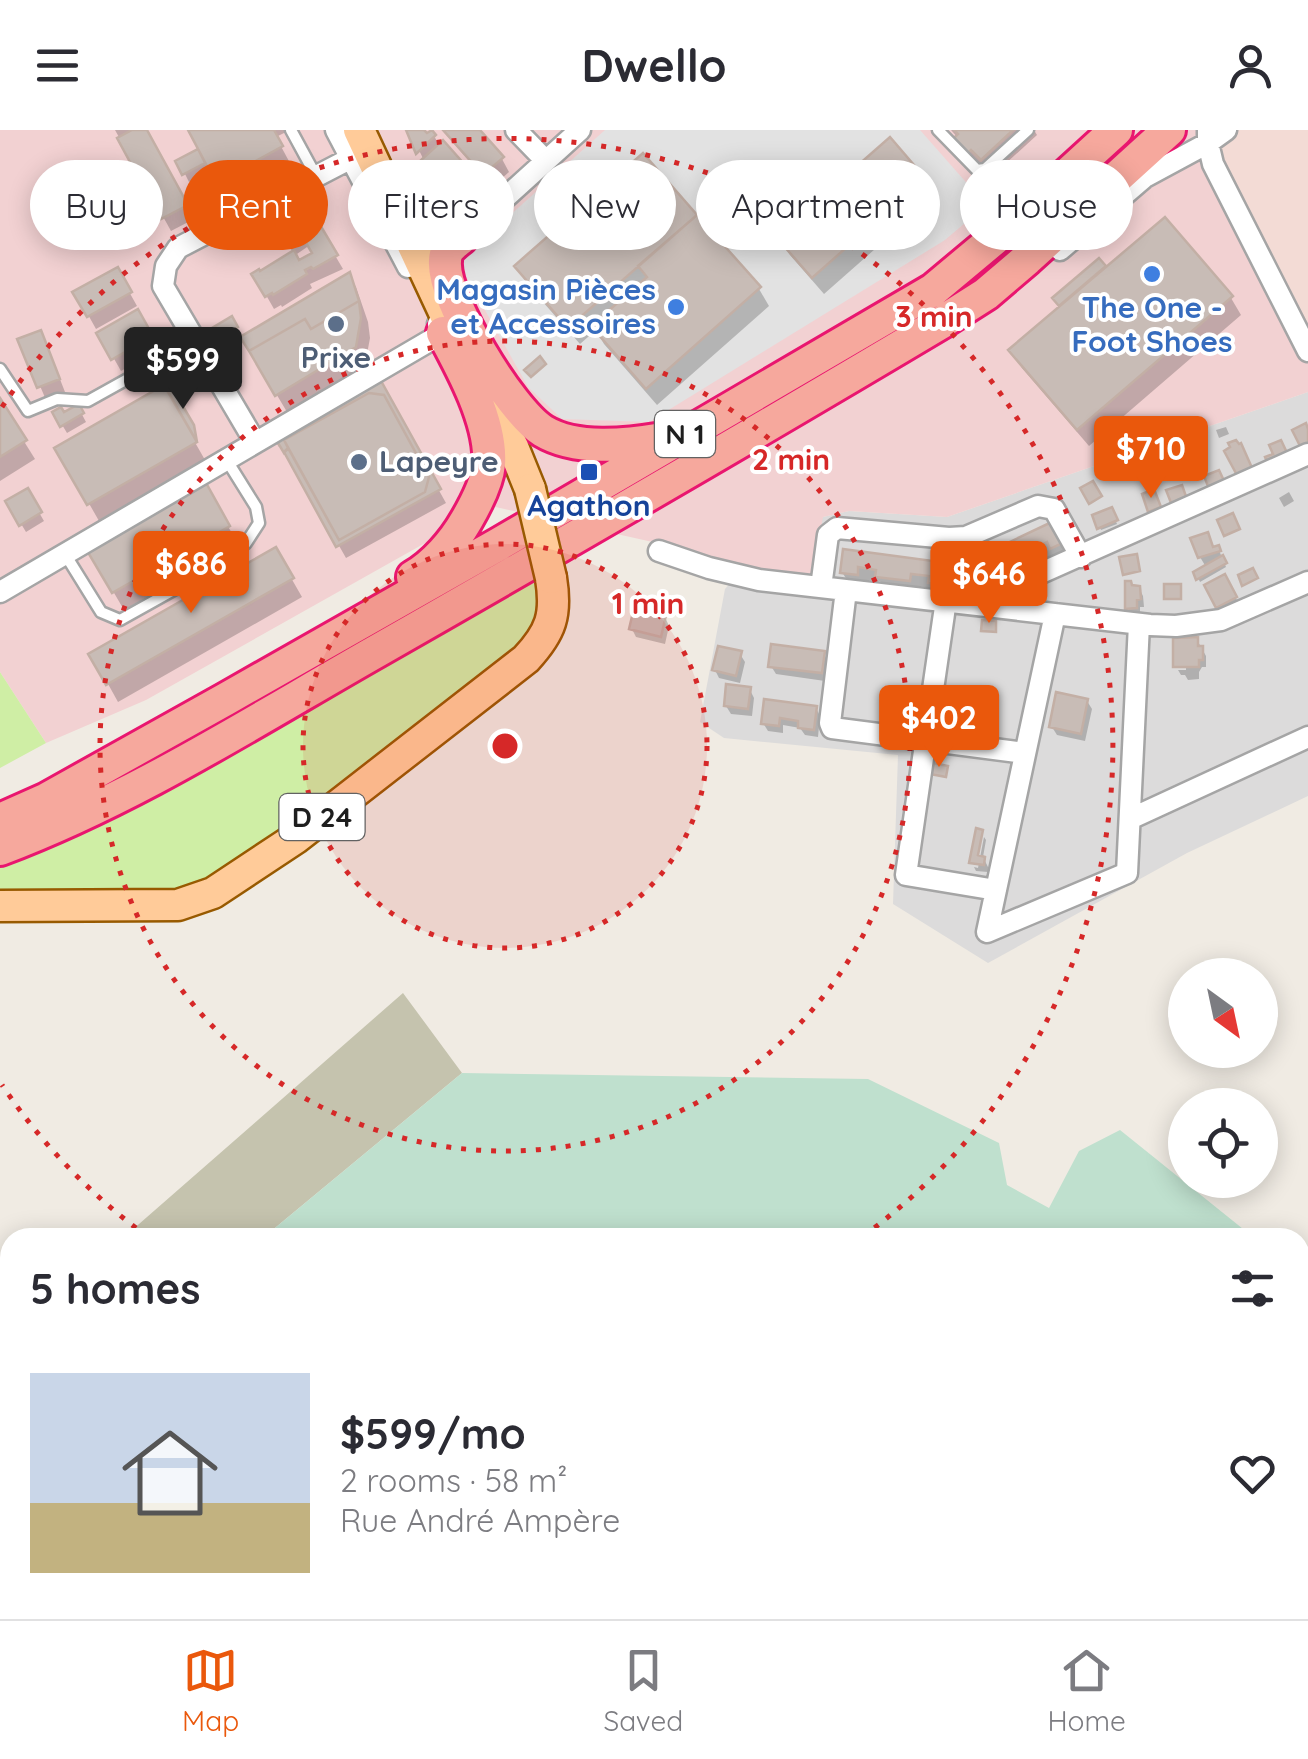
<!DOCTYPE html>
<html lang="en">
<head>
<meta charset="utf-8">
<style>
	:root { --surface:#fff; --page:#f2f2f3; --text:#2b2b33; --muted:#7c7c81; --line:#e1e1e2; --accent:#ea580c }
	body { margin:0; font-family:Quicksand,sans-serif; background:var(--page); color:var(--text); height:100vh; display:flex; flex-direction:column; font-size:38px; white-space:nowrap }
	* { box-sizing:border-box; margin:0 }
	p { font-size:32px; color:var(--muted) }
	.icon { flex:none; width:55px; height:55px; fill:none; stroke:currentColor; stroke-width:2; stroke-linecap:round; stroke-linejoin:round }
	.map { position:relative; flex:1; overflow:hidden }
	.panel { position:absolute; left:0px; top:1098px; width:1310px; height:392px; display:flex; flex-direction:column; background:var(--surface); border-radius:30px 30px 0 0; box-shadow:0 5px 25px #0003 }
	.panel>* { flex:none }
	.top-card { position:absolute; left:30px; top:30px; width:1250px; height:90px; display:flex; gap:20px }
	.needle { width:65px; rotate:147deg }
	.fabs { position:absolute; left:1168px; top:828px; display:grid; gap:20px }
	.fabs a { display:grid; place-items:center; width:110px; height:110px; border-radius:50%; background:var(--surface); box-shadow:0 5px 25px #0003; font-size:50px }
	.price { position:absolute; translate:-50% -85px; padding:0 22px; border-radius:10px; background:var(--accent); color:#fff; font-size:32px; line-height:65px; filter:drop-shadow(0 2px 5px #0008) }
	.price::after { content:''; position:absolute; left:50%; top:60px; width:30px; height:22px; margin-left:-15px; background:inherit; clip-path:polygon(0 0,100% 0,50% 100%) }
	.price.on { background:#222; color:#fff }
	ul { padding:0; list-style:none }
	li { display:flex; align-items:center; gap:30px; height:250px; padding:0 30px }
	li span { display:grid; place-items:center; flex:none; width:280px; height:200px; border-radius:0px; color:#555 }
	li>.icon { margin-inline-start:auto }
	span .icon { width:120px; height:120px; fill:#fffc; stroke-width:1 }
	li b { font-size:42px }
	h2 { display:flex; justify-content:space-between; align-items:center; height:120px; padding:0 30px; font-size:42px }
	.chip { padding:0 35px; border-radius:45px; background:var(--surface); box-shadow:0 5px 25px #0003; font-size:35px; line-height:90px }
	.chip.on { background:var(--accent); color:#fff }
	header { display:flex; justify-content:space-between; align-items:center; height:130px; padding:0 30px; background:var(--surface); font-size:45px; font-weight:700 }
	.menu { display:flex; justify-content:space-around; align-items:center; height:140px; border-top:2px solid var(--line); background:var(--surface); font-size:28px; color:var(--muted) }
	.menu a { display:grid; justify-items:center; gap:5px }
	.menu .on { color:var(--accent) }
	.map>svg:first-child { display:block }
	.residential { fill:#dcdbdb }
	.commercial { fill:#f2d1d2 }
	.military { fill:#f3dbd5 }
	.construction { fill:#c5c3ae }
	.grass { fill:#cfeea5 }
	.wetland { fill:#bfe0ce }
	.parking { fill:#e2e2e2 }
	.shadow { fill:#0003; fill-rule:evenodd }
	.building { fill:#c8bcb6; stroke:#c3afa5; stroke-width:2.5 }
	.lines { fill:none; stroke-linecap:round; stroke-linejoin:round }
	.service-casing { stroke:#a5a5a5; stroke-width:15 }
	.minor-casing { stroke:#a5a5a5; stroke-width:25 }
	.primary-casing { stroke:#985a00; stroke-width:35 }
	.trunk-casing { stroke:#e9166f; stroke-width:38 }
	.service { stroke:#fff; stroke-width:10 }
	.minor { stroke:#fff; stroke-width:20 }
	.primary { stroke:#ffcb99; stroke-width:30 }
	.trunk { stroke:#f6a89d; stroke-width:32 }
	.primary-bridge-casing { stroke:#985a00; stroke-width:35; stroke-linecap:butt }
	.primary-bridge { stroke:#ffcb99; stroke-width:30 }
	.ring { fill:none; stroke:#d62828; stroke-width:5; stroke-dasharray:5 10 }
	.shop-dot { fill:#3f7fe0; stroke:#fff; stroke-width:4 }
	.service-dot { fill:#5c6f8a; stroke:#fff; stroke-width:4 }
	.transit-dot { fill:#1a4fb4; stroke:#fff; stroke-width:4 }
	.labels { text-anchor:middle; stroke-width:8; stroke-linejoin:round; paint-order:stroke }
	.shield { fill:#fff; stroke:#626262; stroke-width:2.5 }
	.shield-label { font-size:28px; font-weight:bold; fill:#1e1e1e }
	.shop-label { font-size:30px; font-weight:bold; fill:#366cbe; stroke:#fff; text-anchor:end }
	.service-label { font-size:30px; font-weight:bold; fill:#4e5e75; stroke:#fff }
	.transit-label { font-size:30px; font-weight:bold; fill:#164399; stroke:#fff }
	.centre { fill:#d62828; stroke:#fff; stroke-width:5 }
	.ring-label { font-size:30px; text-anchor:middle; font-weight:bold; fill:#d62828; stroke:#fff; stroke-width:8; stroke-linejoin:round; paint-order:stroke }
</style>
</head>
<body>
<header><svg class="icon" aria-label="menu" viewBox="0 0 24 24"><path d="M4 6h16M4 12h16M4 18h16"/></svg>Dwello<svg class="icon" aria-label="person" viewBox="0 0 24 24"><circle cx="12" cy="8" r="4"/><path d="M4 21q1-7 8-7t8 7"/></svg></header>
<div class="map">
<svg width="1308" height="1489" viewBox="0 0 1308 1489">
	<rect width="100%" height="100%" fill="#f0ebe3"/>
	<path class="residential" d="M1308 262V666L1187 723 988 833 893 774 898 625 724 608 700 592 725 459 739 443 823 387 849 381 947 387Z"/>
	<path class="commercial" d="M0 0H1230L1208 13 1308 192V262L947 387 849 381 823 387 812 447 739 443 684 419 491 376 146 570 46 613 0 542Z"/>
	<path class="military" d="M1230 0H1308V192L1208 13Z"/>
	<path class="construction" d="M403 863 462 943 264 1107 123 1108Z
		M10 1206V1319L0 1327V1214Z"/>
	<path class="grass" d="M537 436C541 467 541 480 526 507L323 671 225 744 162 766 0 765V727Z
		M0 542 46 613 0 638Z"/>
	<path class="wetland" d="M462 943 868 949 999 1013 1007 1055 1049 1078 1079 1021 1120 1000 1253 1107H264Z
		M1300 1162 1308 1174V1489H0V1327L10 1319V1480H1300Z"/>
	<path class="parking" d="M605 0H920L986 75 945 110 649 292 562 289 528 257 458 132Z"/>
	<path class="shadow" d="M115 0H145L194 89 171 101Z
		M190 0H290L276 7 291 35 229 69 212 39 189 52 185 44 178 32 201 20Z
		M409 0H420L427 7 434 6 440 16 484 61 485 67 462 87 451 85Z
		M442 0H476L502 29 509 42 492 57Z
		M951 0H1034L1037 5 992 46 983 36 978 40 966 27 958 8Z
		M889 11 923 49 934 67 824 164 790 125 779 108Z
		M643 27 759 159 769 176 657 275 604 214 596 200 580 214 527 154 517 137Z
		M309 81 343 139 310 154 312 158 282 177 281 175 274 179 254 144 294 123 285 112ZM310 115 315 124 298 133 294 126Z
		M1099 132 1106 140 1231 168 1241 185 1089 316 1022 238 1012 220 1061 178 1055 168Z
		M117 140 137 176 96 199 76 163Z
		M349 145 356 157 368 192 370 208 365 235 287 282 243 208Z
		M137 183 158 220 121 241 100 204Z
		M231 190 240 206 220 218 211 202Z
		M21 211 47 216 65 262 46 270Z
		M379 253 446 373 346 428 283 317H279L275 311Z
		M164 258 205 330 99 391 58 319Z
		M0 273 35 329 0 351Z
		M78 277 86 292 67 303 55 283 63 286Z
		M1226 297 1229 304 1219 308 1216 300Z
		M204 354 238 414 124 480 89 420Z
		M27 362 44 391 26 402 8 372Z
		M1289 362 1294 371 1284 377 1279 368Z
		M1111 380 1117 394 1101 400 1095 386Z
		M1055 393 1072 425 1059 431 1056 424 1044 430 1047 437 979 469 962 437Z
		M1207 405 1214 420 1218 418 1226 437 1200 452 1196 443 1206 437 1200 427Z
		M275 420 302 467 118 572 92 525Z
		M845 422 947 435 954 448 952 467 938 465 934 458 918 456 917 463 885 459 880 451 865 450 864 457 850 455 842 442Z
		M1225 447 1240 476 1222 485 1207 456Z
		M1132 458H1139L1143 466 1144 477H1140V486H1132L1128 478Z
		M665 487 669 496 665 514 636 507 632 499Z
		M1175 510H1197L1206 526V537H1202L1199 542V549L1188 550 1185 545H1181L1178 540H1186V535L1176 537Z
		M823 523 828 531 825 551 776 544 771 536Z
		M740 524 745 532 740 553 719 548 715 540Z
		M750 560 754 568 752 586 731 584 726 576Z
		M1087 571 1092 579 1085 611 1057 605 1052 597Z
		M766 572 816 578 820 586 818 607 805 605 800 598 783 595V603L768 601 763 593Z
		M984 707 986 710 983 727 988 737V742L976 741 974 737 978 738Z"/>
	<path class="building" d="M132 0H147L188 75 161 89 117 8Z
		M188 0H274L283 16 216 53Z
		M406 0H424L427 3 432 0 436 5 416 24Z
		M443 0H480L504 27 483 45Z
		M954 0H1013L981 30 971 20 967 24 953 9 958 4Z
		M890 7 925 48 812 148 776 107Z
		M443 10 480 52 454 75 440 72 420 31Z
		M198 19 205 33 182 45 175 31Z
		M643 23 697 85 568 198 514 136Z
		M480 52 486 60 470 75 463 67Z
		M310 78 338 125 313 139 311 137 305 140 307 144 273 165 272 163 265 167 251 144 259 139 260 141 294 120 299 130 312 123 301 104 286 113 275 99Z
		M697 85 761 157 646 259 591 196 647 147 638 136Z
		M1165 87 1233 166 1077 300 1008 220Z
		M1099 128 1106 136 1059 176 1052 168Z
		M118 137 132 162 87 187 72 162Z
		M350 142 359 171 311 199 305 189 249 221 240 207Z
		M359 171 361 188 356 217 275 266 249 221 305 189 311 199Z
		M138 179 153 206 111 230 96 203Z
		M232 186 238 197 213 212 207 201Z
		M41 200 60 249 37 258 17 209Z
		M540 226 546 234 531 247 524 240Z
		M380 249 441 359 336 417 284 322 288 318 339 410 425 362 429 347 384 265 369 263 318 291 331 277Z
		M164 255 197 312 87 375 54 318Z
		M164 255 177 266 194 295 197 312Z
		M369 263 384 265 429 347 425 362 339 410 284 310Z
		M0 268 27 310 0 327Z
		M79 274 84 283 60 297 52 282 61 277 64 282Z
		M331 277 318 291 284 310 288 318 284 323 275 308Z
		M1306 293 1308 299V315L1301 318 1292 300Z
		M1236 310 1239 314 1241 313 1252 338 1237 345 1224 321 1230 317 1228 313Z
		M1281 310 1288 325 1268 334 1265 327 1273 324 1269 315Z
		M1142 328 1146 345 1136 347 1132 331Z
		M1219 340 1225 353 1209 359 1204 346Z
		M205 351 230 396 112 463 86 419Z
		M1093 351 1102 366 1089 374 1080 358Z
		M1182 355 1190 378 1175 383 1166 360Z
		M28 358 42 382 19 396 5 371Z
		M1154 359 1161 377 1148 382 1142 364Z
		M1112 377 1118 390 1097 399 1092 385Z
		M1233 383 1240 399 1224 406 1217 390Z
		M1056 390 1067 411 1050 419 1047 412 1039 416 1042 424 994 446 990 439 983 442 986 449 969 457 959 436Z
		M1208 402 1213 417 1219 415 1221 421 1198 428 1190 408Z
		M276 417 294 448 106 555 88 524Z
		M843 419 948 433 945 455 928 453 929 446 911 444 910 451 875 447 876 440 858 437V445L840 443Z
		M1137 424 1140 441 1123 445 1119 427Z
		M1223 425 1227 433 1196 450 1193 442Z
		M1253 438 1258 448 1242 456 1238 445Z
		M1225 444 1237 467 1216 478 1204 455Z
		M1125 451H1131L1132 455 1140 456 1141 469 1137 470V478L1125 479Z
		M1164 454H1181V469H1164Z
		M634 478 666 485 661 507 629 499Z
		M982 490 996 491V502L981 501Z
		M1198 507V516H1203V530H1199V537H1173V508Z
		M771 514 825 521 822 543 768 537Z
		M718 516 742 521 736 546 712 540Z
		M726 554 751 557 748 579 724 576Z
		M1056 562 1088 569 1081 604 1049 597Z
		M764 569 817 576 814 600 798 598V591L780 588 779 596 761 594Z
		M933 633 948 636 946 647 930 644Z
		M976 698 983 700 978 725 985 727 984 735 969 733Z"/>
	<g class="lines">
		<defs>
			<path id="service" d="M291 0 316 46
				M938 0 977 40 985 39 1028 0
				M0 239 28 281 57 269 88 271 194 212
				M65 424 101 482 120 490 215 437 246 413 259 393 256 377 226 329"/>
			<path id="minor" d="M336 0 408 137
				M516 0 546 31
				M1208 1V13L1213 34 1308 221
				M462 107 580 0
				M1060 120 1145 47 1208 13 1226 0
				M255 312 163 156 166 136 178 118 363 22
				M659 421 709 438 759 450 1150 495 1176 496 1221 490 1308 452
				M821 457 828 405 837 398 949 408 966 407 1038 376 1054 379 1081 427
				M846 460 830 593 832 598 1025 623
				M0 462 443 203 438 194
				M946 470 906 745 996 760
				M976 472 1308 324
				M1055 484 987 802 1127 743 1139 494
				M1130 689 1308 607"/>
			<path id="primary" d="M359 0 450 195
				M482 258 513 317 530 359
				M0 776 178 775 213 763 296 708 526 529C551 502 557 485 551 448"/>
			<path id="trunk" d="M462 107C453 115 445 119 445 131 442 169 510 280 543 301 576 321 627 315 663 309
				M413 447C434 435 454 412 466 391 476 374 487 353 489 334 492 293 462 238 443 203
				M0 690 47 669 226 569 499 414 933 160 1024 84 1116 0
				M0 719C133 669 254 591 377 521 566 413 754 304 942 192L986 164 1027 129 1169 0"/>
		</defs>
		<use href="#service" class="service-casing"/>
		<use href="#minor" class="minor-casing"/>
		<use href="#primary" class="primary-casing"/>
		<use href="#trunk" class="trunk-casing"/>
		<use href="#service" class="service"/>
		<use href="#minor" class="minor"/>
		<use href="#primary" class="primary"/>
		<use href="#trunk" class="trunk"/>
		<defs>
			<path id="primary-bridge" d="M530 359 551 448"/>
		</defs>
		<use href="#primary-bridge" class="primary-bridge-casing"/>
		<use href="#primary-bridge" class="primary-bridge"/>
	</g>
	<circle cx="505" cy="616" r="202" fill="#d62828" fill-opacity=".12"/>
	<g class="ring">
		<circle cx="505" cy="616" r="202"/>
		<circle cx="505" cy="616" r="405"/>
		<path d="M148 1107A607 607 0 0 1 2 955M2 277A607 607 0 1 1 862 1107"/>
	</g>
	<g class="shop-dot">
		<circle cx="1152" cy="144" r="10"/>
		<circle cx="676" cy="177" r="10"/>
	</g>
	<g class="service-dot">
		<circle cx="336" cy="194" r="10"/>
		<circle cx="359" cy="332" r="10"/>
	</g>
	<rect class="transit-dot" x="579" y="332" width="20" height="20" rx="5"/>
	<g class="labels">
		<g class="shield">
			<rect x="655" y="281" width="60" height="46" rx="8"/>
			<rect x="279.5" y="664" width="85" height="46" rx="8"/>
		</g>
		<g class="shield-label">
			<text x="685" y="314">N 1</text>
			<text x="322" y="697">D 24</text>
		</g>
		<g class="shop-label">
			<text x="656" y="170">Magasin Pièces<tspan x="656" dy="34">et Accessoires</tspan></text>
			<text x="1152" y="188" text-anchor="middle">The One -<tspan x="1152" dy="34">Foot Shoes</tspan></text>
		</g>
		<g class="service-label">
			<text x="336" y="238">Prixe</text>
			<text x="379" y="342" text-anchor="start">Lapeyre</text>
		</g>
		<g class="transit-label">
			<text x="589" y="386">Agathon</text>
		</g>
	</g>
	<circle cx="505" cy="616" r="15" class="centre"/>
	<g class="ring-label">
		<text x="934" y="197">3 min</text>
		<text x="791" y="340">2 min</text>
		<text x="648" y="484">1 min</text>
	</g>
</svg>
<div class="fabs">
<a><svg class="needle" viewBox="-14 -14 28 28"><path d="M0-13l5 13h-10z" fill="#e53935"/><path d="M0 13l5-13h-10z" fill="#7c7c81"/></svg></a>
<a><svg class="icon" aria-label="locate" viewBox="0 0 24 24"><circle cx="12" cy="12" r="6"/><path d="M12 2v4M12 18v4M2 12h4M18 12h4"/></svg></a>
</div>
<b class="price on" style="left:183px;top:282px">$599</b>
<b class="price" style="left:1151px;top:371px">$710</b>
<b class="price" style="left:191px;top:486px">$686</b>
<b class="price" style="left:989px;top:496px">$646</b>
<b class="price" style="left:939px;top:640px">$402</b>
<div class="top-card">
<a class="chip">Buy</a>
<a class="chip on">Rent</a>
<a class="chip">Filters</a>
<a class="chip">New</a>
<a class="chip">Apartment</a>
<a class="chip">House</a>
</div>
<section class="panel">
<h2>5 homes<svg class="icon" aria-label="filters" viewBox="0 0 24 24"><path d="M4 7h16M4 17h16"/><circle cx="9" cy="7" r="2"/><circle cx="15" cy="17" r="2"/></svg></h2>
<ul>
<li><span style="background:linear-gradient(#c9d6e8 65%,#c2b280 0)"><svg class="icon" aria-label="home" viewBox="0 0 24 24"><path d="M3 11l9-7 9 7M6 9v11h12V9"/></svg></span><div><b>$599/mo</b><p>2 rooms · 58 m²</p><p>Rue André Ampère</p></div><svg class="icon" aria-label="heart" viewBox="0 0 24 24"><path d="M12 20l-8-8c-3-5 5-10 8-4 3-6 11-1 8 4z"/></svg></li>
</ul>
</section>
</div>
<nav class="menu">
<a class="on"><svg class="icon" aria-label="map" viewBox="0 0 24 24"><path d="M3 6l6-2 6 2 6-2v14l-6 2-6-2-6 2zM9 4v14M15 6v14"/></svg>Map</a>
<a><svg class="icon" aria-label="saved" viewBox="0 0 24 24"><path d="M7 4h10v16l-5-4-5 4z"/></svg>Saved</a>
<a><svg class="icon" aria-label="home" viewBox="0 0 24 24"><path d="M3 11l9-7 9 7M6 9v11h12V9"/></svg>Home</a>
</nav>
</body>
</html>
